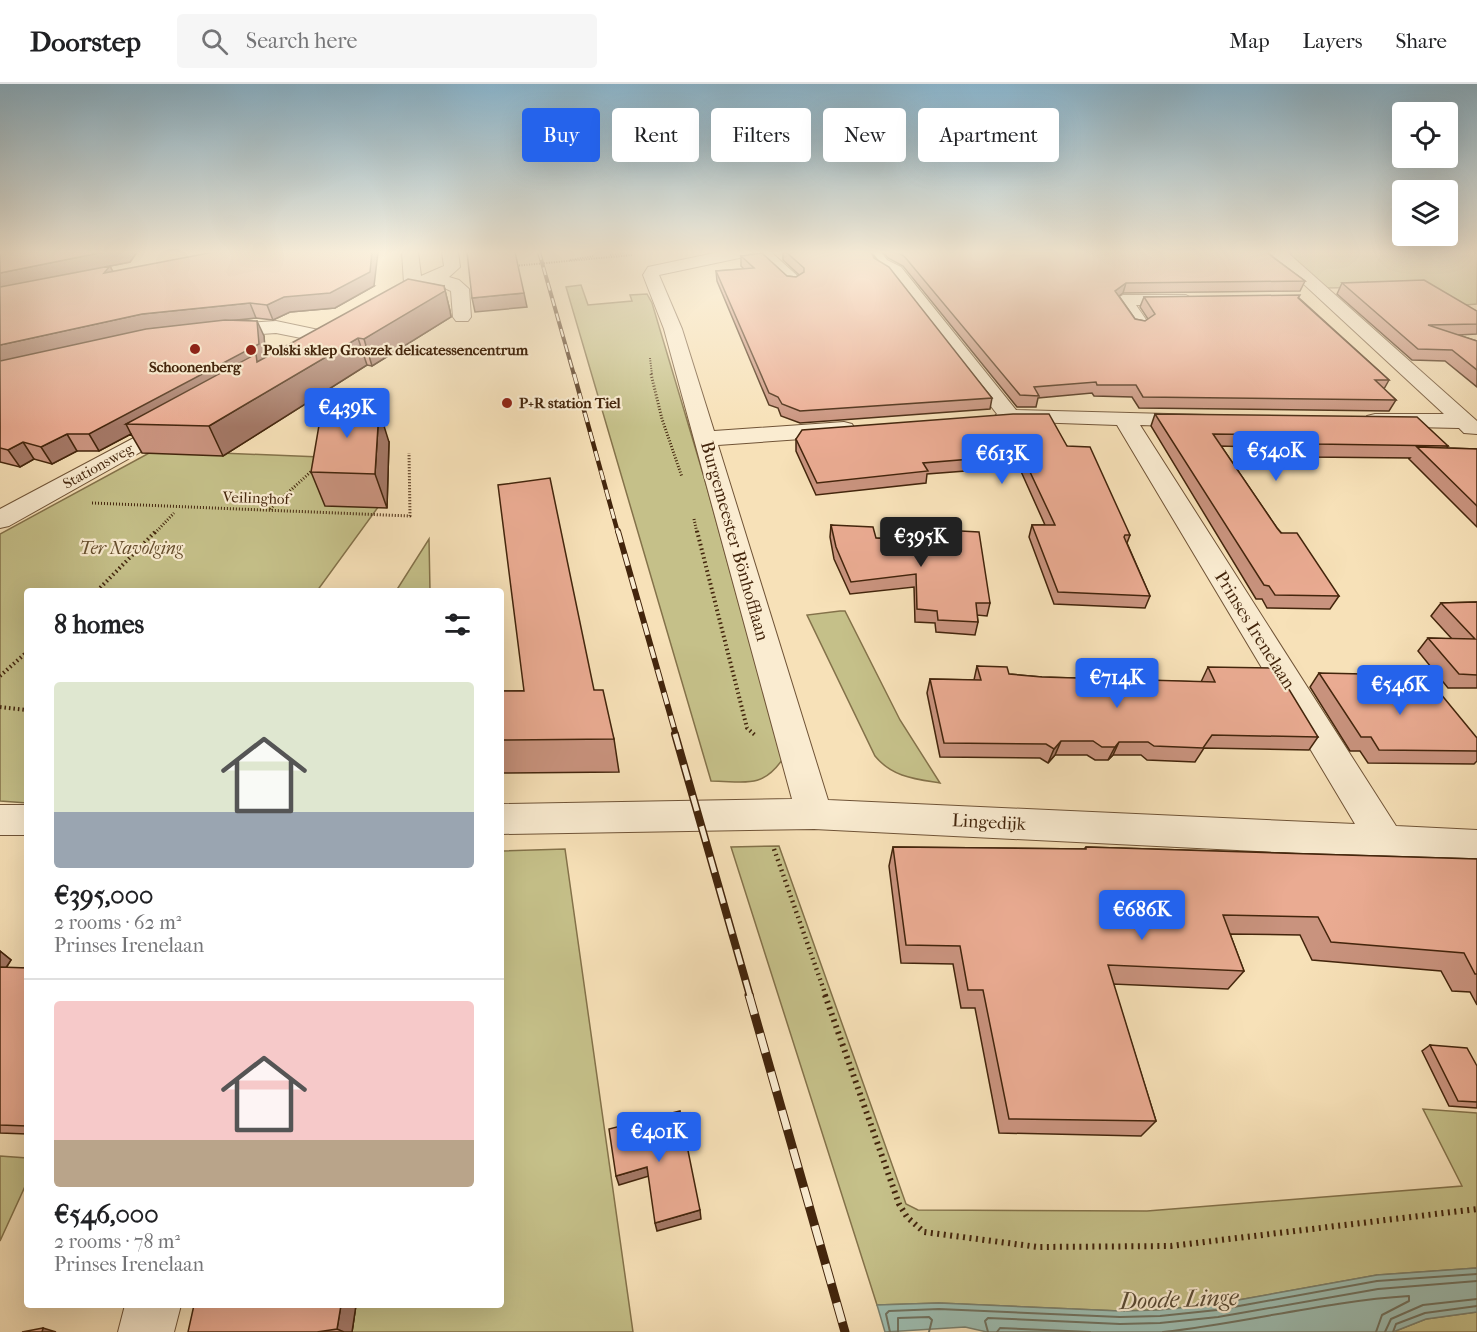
<!DOCTYPE html>
<html lang="en">
<head>
<meta charset="utf-8">
<style>
	:root { --surface:#fff; --page:#f6f6f6; --text:#202124; --muted:#757577; --line:#e0e0e0; --accent:#2563eb }
	body { margin:0; font-family:"IM FELL French Canon",serif; background:var(--page); color:var(--text); height:100vh; display:flex; flex-direction:column; font-size:22px; white-space:nowrap }
	* { box-sizing:border-box; margin:0 }
	p { font-size:20px; color:var(--muted) }
	.icon { flex:none; width:33px; height:33px; fill:none; stroke:currentColor; stroke-width:2; stroke-linecap:round; stroke-linejoin:round }
	.map { position:relative; flex:1; overflow:hidden }
	.sheet { position:absolute; left:24px; top:504px; width:480px; height:720px; display:flex; flex-direction:column; background:var(--surface); border-radius:6px; box-shadow:0 6px 24px #0002 }
	.sheet>* { flex:none }
	.top-card { position:absolute; left:522px; top:24px; width:570px; height:54px; display:flex; gap:12px }
	.buttons { position:absolute; left:1392px; top:18px; display:grid; gap:12px }
	.buttons a { display:grid; place-items:center; width:66px; height:66px; border-radius:6px; background:var(--surface); box-shadow:0 6px 24px #0002; font-size:30px }
	.price { position:absolute; translate:-50% -51px; padding:0 14px; border-radius:6px; background:var(--accent); color:#fff; font-size:20px; line-height:39px; filter:drop-shadow(0 2px 3px #0008) }
	.price::after { content:''; position:absolute; left:50%; top:36px; width:18px; height:14px; margin-left:-9px; background:inherit; clip-path:polygon(0 0,100% 0,50% 100%) }
	.price.active { background:#222; color:#fff }
	ul { padding:0; list-style:none }
	li { display:grid; align-content:center; gap:12px; height:318px; padding:0 30px }
	li+li { border-top:2px solid var(--line) }
	li span { display:grid; place-items:center; height:186px; border-radius:6px; color:#555 }
	li>.icon { margin-inline-start:auto }
	span .icon { width:108px; height:108px; fill:#fffc; stroke-width:1 }
	li b { font-size:26px }
	h2 { display:flex; justify-content:space-between; align-items:center; height:72px; padding:0 30px; font-size:26px }
	.tag { padding:0 21px; border-radius:6px; background:var(--surface); box-shadow:0 6px 24px #0002; font-size:21px; line-height:54px }
	.tag.active { background:var(--accent); color:#fff }
	header { display:flex; align-items:center; gap:36px; box-sizing:border-box; height:84px; padding:0 30px; background:var(--surface); border-bottom:2px solid var(--line) }
	header strong { font-size:28px }
	nav { display:flex; gap:33px; margin-inline-start:auto; font-size:21px }
	.search { width:420px; height:54px; background:var(--page); display:flex; align-items:center; gap:15px; box-sizing:border-box; padding:0 21px; border-radius:6px; color:var(--muted); font-size:22px }
	.map>svg:first-child { display:block }
	.green { fill:#c5c089; stroke:#84724a; stroke-width:1.5 }
	.water { fill:#9dbdb1; stroke:#79806f; stroke-width:1.5 }
	.lines { fill:none; stroke-linecap:round; stroke-linejoin:round }
	.shore { stroke:#70715e; stroke-width:2 }
	.minor-casing { stroke:#705437; stroke-width:2 }
	.path-far4 { stroke:#43250c; stroke-width:2; stroke-dasharray:1 1.5; stroke-linecap:butt }
	.path-far3 { stroke:#43250c; stroke-width:3; stroke-dasharray:1 2; stroke-linecap:butt }
	.path-far2 { stroke:#43250c; stroke-width:4; stroke-dasharray:1.5 3; stroke-linecap:butt }
	.path-far1 { stroke:#43250c; stroke-width:4.5; stroke-dasharray:1.5 4; stroke-linecap:butt }
	.path { stroke:#43250c; stroke-width:6; stroke-dasharray:2 4.5; stroke-linecap:butt }
	.minor { fill:#faecd1; fill-rule:evenodd }
	.rail-far4-casing { stroke:#43250c; stroke-width:4 }
	.rail-far3-casing { stroke:#43250c; stroke-width:4.5 }
	.rail-far2-casing { stroke:#43250c; stroke-width:6 }
	.rail-far1-casing { stroke:#43250c; stroke-width:8 }
	.rail-casing { stroke:#43250c; stroke-width:9 }
	.rail-far4 { stroke:#faecd1; stroke-width:2; stroke-dasharray:8; stroke-linecap:butt }
	.rail-far3 { stroke:#faecd1; stroke-width:3; stroke-dasharray:10; stroke-linecap:butt }
	.rail-far2 { stroke:#faecd1; stroke-width:4; stroke-dasharray:12; stroke-linecap:butt }
	.rail-far1 { stroke:#faecd1; stroke-width:5; stroke-dasharray:16; stroke-linecap:butt }
	.rail { stroke:#faecd1; stroke-width:7; stroke-dasharray:20; stroke-linecap:butt }
	.wall { fill:#c9937e; stroke:#43250c; stroke-width:1.5 }
	.shaded-wall { fill:#a47866; stroke:#43250c; stroke-width:1.5 }
	.building { fill:#eaab92; stroke:#43250c; stroke-width:1.5 }
	.poi-dot { fill:#8f2418; stroke:#faecd1; stroke-width:2 }
	.labels { text-anchor:middle; stroke-width:4.5; stroke-linejoin:round; paint-order:stroke }
	.far-poi-label { font-size:15px; font-weight:bold; fill:#43250c; stroke:#faecd1; text-anchor:start }
	.far-street-label { font-size:15px; fill:#43250c; stroke:#faecd1 }
	.street-label { font-size:18px; fill:#43250c; stroke:#faecd1 }
	.park-label { font-size:18px; font-style:italic; fill:#644c2b; stroke:#faecd1 }
	.near-water-label { font-size:24px; font-style:italic; fill:#5a4b35; stroke:#faecd1 }
</style>
</head>
<body>
<header>
<strong>Doorstep</strong>
<div class="search"><svg class="icon" aria-label="search" viewBox="0 0 24 24"><circle cx="10" cy="10" r="6"/><path d="M15 15l6 6"/></svg>Search here</div>
<nav><a>Map</a><a>Layers</a><a>Share</a></nav>
</header>
<div class="map">
<svg width="1477" height="1248" viewBox="0 0 1477 1248">
	<rect width="100%" height="100%" fill="#f7e1b8"/>
	<filter id="stains"><feTurbulence type="fractalNoise" baseFrequency=".00333" numOctaves="4"/><feColorMatrix values="0 0 0 0 .2 0 0 0 0 .09 0 0 0 0 .02 0 0 0 .5 -.17"/></filter>
	<radialGradient id="worn" r=".72"><stop offset=".6" stop-color="#630" stop-opacity="0"/><stop offset="1" stop-color="#630" stop-opacity=".3"/></radialGradient>
	<path class="green" d="M1286 168H1477V220L1465 221 1477 228V241L1463 233 1466 236 1413 239 1372 216 1393 215 1367 197 1372 203 1326 204Z
		M581 201 588 221 632 217 630 211 647 210 652 219 707 403 782 676C761 706 743 697 711 697L566 203Z
		M172 367 345 374 384 415 317 507H27V719L0 717V450L151 368Z
		M429 455 430 507H396Z
		M840 527H845L900 636 940 699C915 695 892 693 875 672L807 531Z
		M779 762 906 1120 918 1126 1147 1127 1462 1102 1423 1025 1477 1029V1184L1377 1191 1216 1220 1159 1226 1120 1227 939 1219 877 1221 731 763Z
		M565 765 633 1248H352L356 1221H501V767Z
		M0 1072 27 1074V1098L0 1157Z
		M1477 1228V1248H1393L1426 1235Z"/>
	<path class="water" d="M1477 1184V1228L1426 1235 1393 1248H987L965 1243 885 1248 877 1221 939 1219 1120 1227 1159 1226 1216 1220 1377 1191Z"/>
	<g class="lines">
		<path class="shore" d="M890 1248 886 1230 889 1227 939 1225 1120 1233 1160 1232 1217 1226 1377 1197 1477 1190
			M898 1248V1234L929 1233 932 1236 929 1248
			M988 1248 985 1237 988 1234 1120 1240 1160 1239 1218 1233 1378 1205 1477 1197
			M997 1248 1000 1244 1090 1248
			M1163 1248C1245 1239 1327 1217 1409 1212V1217L1382 1231 1376 1248
			M1385 1248 1391 1235 1423 1221 1477 1215
			M1393 1248 1396 1240 1425 1229 1477 1222"/>
		<defs>
			<path id="minor" d="M402 168H418L421 192 444 182 442 168H458L460 183 449 193 459 196 469 205 471 233 468 237H456L453 233 451 207 433 199C416 205 397 227 380 223L377 219 380 215 404 199Z
				M719 168H752L744 173 659 191 682 245 714 347 844 338 852 340 855 345 852 350 844 352 718 361 828 716 1355 740 1117 341 998 337 995 332 997 330 889 191 875 182 865 168H881L887 176 901 183 1016 326 1206 331 1209 336 1206 341 1198 343 1140 341 1396 742 1477 746V778L814 745 501 750V720L792 715 664 245 643 191 648 183Z
				M753 168H771L802 196 794 201 788 200Z
				M1269 168H1287L1477 337V350L1464 349 1459 344 1367 342 1364 337 1367 332 1375 330H1444Z
				M1123 211H1186L1195 216 1186 221H1136L1149 240 1140 246 1133 244 1114 216Z
				M276 237 333 249 336 253 326 259 276 249 214 253 205 247 214 241Z
				M177 331 185 333 188 338 185 343 9 442 0 444V425Z
				M0 721H27V751H0Z
				M125 1221H181L174 1248H118Z"/>
		</defs>
		<use href="#minor" class="minor-casing"/>
		<path class="path-far4" d="M610 171 630 168
			M570 176 594 172
			M514 182 632 171
			M650 274 652 291"/>
		<path class="path-far3" d="M651 290 662 335 682 393
			M92 419 410 432 409 369
			M270 425 315 384
			M694 435 697 449
			M155 449 174 429"/>
		<path class="path-far2" d="M697 447 747 644 755 651
			M97 507 156 447
			M0 592 27 568
			M0 623 27 626"/>
		<path class="path-far1" d="M774 765 826 912"/>
		<path class="path" d="M825 911 899 1120 907 1133 924 1148 1038 1163 1171 1162 1477 1125"/>
		<use href="#minor" class="minor"/>
		<defs>
			<path id="rail-far4" d="M539 168 574 291"/>
			<path id="rail-far3" d="M574 290 618 449"/>
			<path id="rail-far2" d="M618 447 676 651"/>
			<path id="rail-far1" d="M675 650 750 912"/>
			<path id="rail" d="M749 911 845 1248"/>
		</defs>
		<use href="#rail-far4" class="rail-far4-casing"/>
		<use href="#rail-far3" class="rail-far3-casing"/>
		<use href="#rail-far2" class="rail-far2-casing"/>
		<use href="#rail-far1" class="rail-far1-casing"/>
		<use href="#rail" class="rail-casing"/>
		<use href="#rail-far4" class="rail-far4"/>
		<use href="#rail-far3" class="rail-far3"/>
		<use href="#rail-far2" class="rail-far2"/>
		<use href="#rail-far1" class="rail-far1"/>
		<use href="#rail" class="rail"/>
	</g>
	<path class="wall" d="M0 168H137L130 178 110 182 113 188 374 202 335 224 290 228 273 236 256 234 229 237 264 252 265 273 444 202 450 227 451 233 372 282 367 281 223 372 142 369 131 350 99 367H77L52 380 34 375 20 383 0 378Z
		M783 168H871L992 314 990 325 800 339 781 332 778 324 769 321 717 197 716 187 744 185 741 182V172L787 192 796 193 799 191 783 176Z
		M883 168H1266L1305 197 1300 207 1123 209 1119 212 1135 235 1145 237 1148 235 1140 223 1144 213 1299 214 1389 296 1384 305 1396 316 1389 327 1139 324 1132 313 1094 312 1092 309 1038 314 1036 323H1017L903 182 888 174Z
		M1342 199 1477 227V250L1458 251 1477 257V303L1445 277 1412 276 1337 210Z
		M1155 330 1448 362 1447 364 1477 365V443L1409 375 1410 374 1308 373 1292 371 1286 364 1221 362 1277 444 1339 512 1330 525 1267 524 1262 515H1256L1151 342Z
		M796 355 1067 362 1130 451 1127 459 1150 512 1145 524 1054 520 1029 453 1032 441H1045L1019 383 927 390 926 399 816 411 796 367Z
		M389 358 387 424 325 422 311 388Z
		M831 441 876 454 940 458 942 446 990 519 987 532 977 531 978 538 975 551 936 548 935 539 915 538 914 503 850 510 834 475 830 453Z
		M1477 518V604H1448L1418 567 1428 554 1452 555 1431 532 1441 519Z
		M977 582 1009 590 1042 593 1201 598 1208 583 1318 653 1309 666 1204 664 1195 678 1147 676 1141 671H1113L1108 676H1095L1087 671H1055L1048 679 1040 674 940 673 927 609 930 595 974 596Z
		M1319 589 1372 601 1397 609 1477 654V677L1474 680 1368 679 1360 667H1350L1310 603Z
		M594 606 614 655 619 688 501 689V607Z
		M893 763 1084 765 1086 763 1477 775V921L1470 908 1452 907 1441 887 1312 876 1300 851 1230 850 1244 887 1228 905 1113 900 1156 1037 1141 1052 999 1049 975 924H961L953 880 901 879 889 782Z
		M0 867 11 876 6 884H27V1050L0 1049Z
		M1430 961 1477 982V1024L1449 1022 1422 967Z
		M356 1221 352 1248H188Z"/>
	<path class="shaded-wall" d="M104 168H137L130 178 110 182 117 196 104 189 0 205V189Z
		M372 168H378L374 202 335 224 290 228 273 236 267 221Z
		M1126 199 1123 209 1112 217 1115 207Z
		M444 202 450 227 451 233 372 282 364 255Z
		M524 209 527 223 475 228 472 214Z
		M250 219 256 234 150 245 0 279V261L142 230Z
		M257 237 264 252 266 275 126 340 131 350 99 367 89 350Z
		M358 254 367 281 223 372 209 342Z
		M379 326 389 358 387 424 375 390Z
		M67 350 77 367 52 380 41 363Z
		M23 358 34 375 20 383 8 366Z
		M1061 657 1055 671 1048 679 1054 665Z
		M1119 658 1113 671 1108 676 1115 663Z
		M0 867 11 876 0 893Z
		M647 1083 649 1092 619 1101 616 1092Z
		M700 1126 701 1135 657 1147 655 1139Z
		M341 1221H356L352 1248H344L337 1245Z
		M43 1244 56 1248H42Z"/>
	<path class="building" d="M0 168H104L0 189Z
		M214 168H372L370 188 330 209 284 213 267 221 250 219 142 230 0 261V203L110 182 104 189Z
		M467 168H515L524 209 472 214Z
		M786 168H871L874 174 889 183 992 314 800 327 782 320 778 313 769 309 716 187 754 184 741 172 762 169 787 192 796 193 804 188V184Z
		M897 168H1266L1305 197 1126 199 1115 207 1135 235 1145 237 1155 230 1144 213 1300 211 1298 214 1389 296H1375L1396 316 1143 313 1136 301H1097L1096 298 1034 303 1039 312 1020 311 904 172Z
		M408 195 444 202 445 207 364 255 358 254 209 342 126 340 256 270 257 278Z
		M1424 196 1477 227V240L1428 241 1477 257V286L1452 266 1418 265 1342 199Z
		M225 236 257 237 259 260 89 350H67L41 363 23 358 8 366 0 364V277L146 245Z
		M323 318 367 319 379 326 375 390 311 388Z
		M1013 330H1049L1067 362 1090 363 1130 451H1125L1124 453 1150 512 1058 508 1032 441H1055L1022 371 923 379 928 387 817 399 796 355 802 346Z
		M1155 330 1417 333 1448 362 1315 360 1298 358 1293 351 1213 350 1277 444 1281 449H1297L1339 512 1275 511 1269 502 1264 501Z
		M1417 363 1477 365V422Z
		M550 394 594 606H603L614 655 501 656V607H524L498 401Z
		M831 441 873 443 876 454 944 458 942 446 979 448 990 519H976L978 538 938 536 937 527 917 525 916 490 851 498 836 463Z
		M1477 518V591L1459 590 1428 554 1475 555 1441 519Z
		M977 582 1007 583 1009 590 1042 593 1215 598 1208 583 1276 584 1318 653 1212 651 1203 664 1154 662 1148 658H1119L1115 663H1102L1093 657H1061L1054 665 1046 660 944 659 930 595 981 596Z
		M1319 589 1364 590 1372 601 1391 602 1397 609H1440L1477 654V667L1379 666 1371 653H1361Z
		M893 763 1086 765V763L1477 775V890H1475L1464 869 1331 858 1318 833 1223 831 1244 887 1108 881 1156 1037 1009 1035 983 906H968L960 862 906 861Z
		M0 883 27 884V1042L0 1041Z
		M1430 961 1467 964 1477 982V1018L1458 1017Z
		M680 1027 700 1126 655 1139 647 1083 616 1092 609 1045Z
		M194 1221H341L337 1245 317 1248H188Z
		M43 1244 42 1248H22Z"/>
	<linearGradient id="sky" x2="0" y2="1"><stop stop-color="#8ab8d2"/><stop offset="0.49" stop-color="#fbf2df"/><stop offset="1" stop-color="#fbf2df" stop-opacity="0"/></linearGradient>
	<rect width="1477" height="343" fill="url(#sky)"/>
	<g class="poi-dot">
		<circle cx="195" cy="265" r="6"/>
		<circle cx="251" cy="266" r="6"/>
		<circle cx="507" cy="319" r="6"/>
	</g>
	<g class="labels">
		<g class="far-poi-label">
			<text x="263" y="271">Polski sklep Groszek delicatessencentrum</text>
			<text x="195" y="288" text-anchor="middle">Schoonenberg</text>
			<text x="519" y="324">P+R station Tiel</text>
		</g>
		<g class="far-street-label">
			<text transform="translate(98 382) rotate(-29)" y="5">Stationsweg</text>
			<text transform="translate(256 414) rotate(2)" y="5">Veilinghof</text>
		</g>
		<g class="street-label">
			<text transform="translate(735 457) rotate(74)" y="6">Burgemeester Bönhofflaan</text>
			<text transform="translate(1255 546) rotate(58)" y="6">Prinses Irenelaan</text>
			<text transform="translate(989 738) rotate(3)" y="6">Lingedijk</text>
		</g>
		<g class="park-label">
			<text x="131" y="470">Ter Navolging</text>
		</g>
		<g class="near-water-label">
			<text transform="translate(1179 1215) rotate(-2)" y="8">Doode Linge</text>
		</g>
	</g>
	<rect width="100%" height="100%" filter="url(#stains)"/>
	<rect width="100%" height="100%" fill="url(#worn)"/>
</svg>
<div class="buttons">
<a><svg class="icon" aria-label="locate" viewBox="0 0 24 24"><circle cx="12" cy="12" r="6"/><path d="M12 2v4M12 18v4M2 12h4M18 12h4"/></svg></a>
<a><svg class="icon" aria-label="layers" viewBox="0 0 24 24"><path d="M12 4l9 5-9 5-9-5zM3 14l9 5 9-5"/></svg></a>
</div>
<b class="price" style="left:347px;top:355px">€439K</b>
<b class="price" style="left:1276px;top:398px">€540K</b>
<b class="price" style="left:1002px;top:401px">€613K</b>
<b class="price active" style="left:921px;top:484px">€395K</b>
<b class="price" style="left:1117px;top:625px">€714K</b>
<b class="price" style="left:1400px;top:632px">€546K</b>
<b class="price" style="left:1142px;top:857px">€686K</b>
<b class="price" style="left:659px;top:1079px">€401K</b>
<div class="top-card">
<a class="tag active">Buy</a>
<a class="tag">Rent</a>
<a class="tag">Filters</a>
<a class="tag">New</a>
<a class="tag">Apartment</a>
</div>
<section class="sheet">
<h2>8 homes<svg class="icon" aria-label="filters" viewBox="0 0 24 24"><path d="M4 7h16M4 17h16"/><circle cx="9" cy="7" r="2"/><circle cx="15" cy="17" r="2"/></svg></h2>
<ul>
<li><span style="background:linear-gradient(#dfe7d0 70%,#9aa5b1 0)"><svg class="icon" aria-label="home" viewBox="0 0 24 24"><path d="M3 11l9-7 9 7M6 9v11h12V9"/></svg></span><div><b>€395,000</b><p>2 rooms · 62 m²</p><p>Prinses Irenelaan</p></div></li>
<li><span style="background:linear-gradient(#f6c9c9 75%,#b9a48a 0)"><svg class="icon" aria-label="home" viewBox="0 0 24 24"><path d="M3 11l9-7 9 7M6 9v11h12V9"/></svg></span><div><b>€546,000</b><p>2 rooms · 78 m²</p><p>Prinses Irenelaan</p></div></li>
</ul>
</section>
</div>
</body>
</html>
